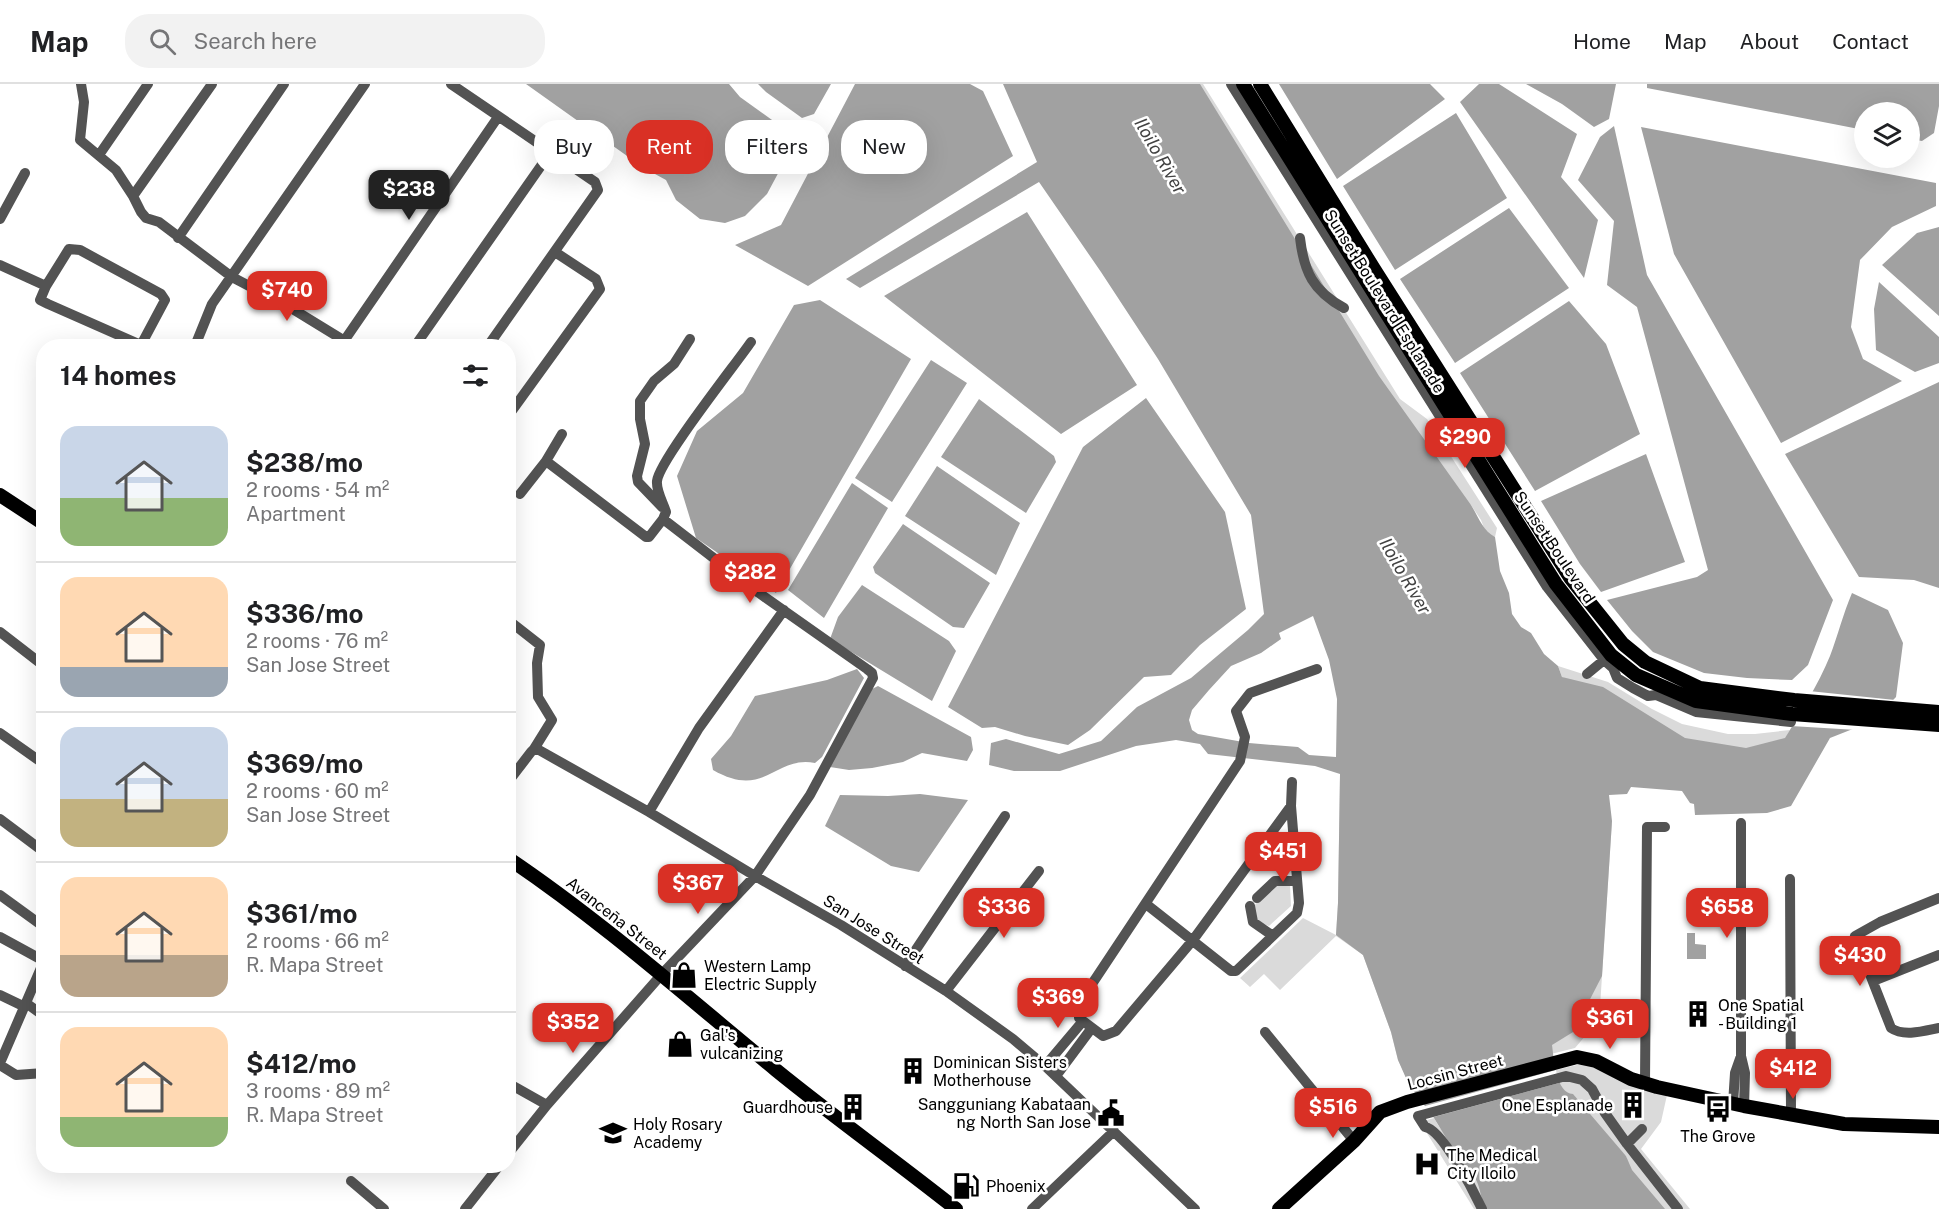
<!DOCTYPE html>
<html lang="en">
<head>
<meta charset="utf-8">
<style>
	:root { --surface:#fff; --page:#f2f2f2; --text:#202124; --muted:#757577; --line:#e0e0e0; --accent:#d93025 }
	body { margin:0; font-family:"Public Sans",sans-serif; background:var(--page); color:var(--text); height:100vh; display:flex; flex-direction:column; font-size:22px; white-space:nowrap }
	* { box-sizing:border-box; margin:0 }
	p { font-size:20px; color:var(--muted) }
	.icon { flex:none; width:33px; height:33px; fill:none; stroke:currentColor; stroke-width:2; stroke-linecap:round; stroke-linejoin:round }
	.map { position:relative; flex:1; overflow:hidden }
	.panel { position:absolute; left:36px; top:255px; width:480px; height:834px; display:flex; flex-direction:column; background:var(--surface); border-radius:24px; box-shadow:0 6px 24px #0002 }
	.panel>* { flex:none }
	.hud { position:absolute; left:534px; top:36px; width:570px; height:54px; display:flex; gap:12px }
	.tools { position:absolute; left:1854px; top:18px; display:grid; gap:12px }
	.tools a { display:grid; place-items:center; width:66px; height:66px; border-radius:50%; background:var(--surface); box-shadow:0 6px 24px #0002; font-size:30px }
	.price { position:absolute; translate:-50% -51px; padding:0 14px; border-radius:12px; background:var(--accent); color:#fff; font-size:20px; line-height:39px; filter:drop-shadow(0 2px 3px #0008) }
	.price::after { content:''; position:absolute; left:50%; top:36px; width:18px; height:14px; margin-left:-9px; background:inherit; clip-path:polygon(0 0,100% 0,50% 100%) }
	.price.active { background:#222; color:#fff }
	ul { padding:0; list-style:none }
	li { display:flex; align-items:center; gap:18px; height:150px; padding:0 24px }
	li+li { border-top:2px solid var(--line) }
	li span { display:grid; place-items:center; flex:none; width:168px; height:120px; border-radius:18px; color:#555 }
	li>.icon { margin-inline-start:auto }
	span .icon { width:72px; height:72px; fill:#fffc; stroke-width:1 }
	li b { font-size:26px }
	h2 { display:flex; justify-content:space-between; align-items:center; height:72px; padding:0 24px; font-size:26px }
	.pill { padding:0 21px; border-radius:24px; background:var(--surface); box-shadow:0 6px 24px #0002; font-size:21px; line-height:54px }
	.pill.active { background:var(--accent); color:#fff }
	header { display:flex; align-items:center; gap:36px; box-sizing:border-box; height:84px; padding:0 30px; background:var(--surface); border-bottom:2px solid var(--line) }
	header strong { font-size:28px }
	nav { display:flex; gap:33px; margin-inline-start:auto; font-size:21px }
	.search { width:420px; height:54px; background:var(--page); display:flex; align-items:center; gap:15px; box-sizing:border-box; padding:0 21px; border-radius:24px; color:var(--muted); font-size:22px }
	.map>svg:first-child { display:block }
	.green { fill:#dadada }
	.water { fill:#a1a1a1; fill-rule:evenodd }
	.pier { fill:#fff }
	.lines { fill:none; stroke-linecap:round; stroke-linejoin:round }
	.minor { stroke:#535353; stroke-width:10 }
	.major { stroke:#000; stroke-width:14 }
	.labels { text-anchor:middle; stroke-width:5; stroke-linejoin:round; paint-order:stroke }
	.street-label { font-size:16px; fill:#000; stroke:#fff }
	.poi-label { font-size:16px; fill:#000; stroke:#fff; text-anchor:start }
	.water-label { font-size:18px; font-style:italic; fill:#424242; stroke:#fff }
</style>
</head>
<body>
<header>
<strong>Map</strong>
<div class="search"><svg class="icon" aria-label="search" viewBox="0 0 24 24"><circle cx="10" cy="10" r="6"/><path d="M15 15l6 6"/></svg>Search here</div>
<nav><a>Home</a><a>Map</a><a>About</a><a>Contact</a></nav>
</header>
<div class="map">
<svg width="1939" height="1125" viewBox="0 0 1939 1125">
	<rect width="100%" height="100%" fill="#fff"/>
	<path class="green" d="M1190 0H1203L1400 315 1427 335 1497 444 1495 453 1486 449 1481 436 1471 421 1446 403Z
		M1558 582 1608 598 1652 625 1682 640 1728 650H1755L1790 646 1785 655 1751 670 1686 657 1562 593Z
		M1340 690 1425 1001 1413 1007 1398 976 1391 948 1363 871 1336 852 1280 906 1264 890 1250 903 1240 894 1303 834 1336 851 1338 819Z
		M1612 737 1600 923 1586 951 1575 964 1539 973Z
		M1290 801 1291 822 1269 842 1258 838 1253 823 1272 802Z
		M1581 980 1595 983 1667 1011 1661 1038 1641 1065 1690 1125H1650L1628 1080 1626 1072 1551 1005 1556 986Z
		M1434 1034 1438 1041 1498 1125H1474L1420 1038Z"/>
	<path class="water" d="M526 0H729L740 13 797 54 767 110 745 132 725 139 700 135 676 116 666 96 644 84Z
		M758 0H831L814 30 802 34 766 8Z
		M855 0H970L983 7 1013 72 808 202 735 161 781 141Z
		M1003 0H1200L1379 292 1471 421C1478 432 1483 447 1495 453L1500 487 1509 509 1512 530 1521 543 1531 549 1544 570 1558 582 1562 593 1603 603 1685 654 1746 664 1785 654C1801 628 1818 601 1830 572 1838 551 1843 530 1852 509L1888 526 1903 559 1896 613 1873 637 1830 654 1791 722 1767 729 1695 731 1694 720 1690 719 1682 707 1631 703 1627 710 1609 711 1612 737 1602 892 1586 923 1578 945 1552 961C1554 976 1556 1009 1573 1010L1626 1072 1632 1086 1665 1125H1486C1478 1110 1482 1094 1465 1085L1434 1034 1409 1001 1398 976 1391 948 1363 871 1336 851 1338 819 1340 690 1315 682 1208 670 1200 660 1176 656 1136 662 1060 687H1014L989 681 991 659 1006 655 1059 670 1101 657 1137 623 1191 594 1248 546 1264 530 1251 431 1158 275 1101 188 1039 98 860 204 846 195 1037 78ZM1313 532 1329 576 1337 615 1336 673 1309 671 1298 663 1249 659 1198 650 1192 646 1189 636 1192 626 1209 606 1231 582 1261 569 1281 555 1279 549Z
		M1279 0H1430L1445 15 1337 95Z
		M1479 0H1499L1577 50 1561 93 1598 136 1584 194 1460 18Z
		M1526 0H1616L1609 35 1594 43 1562 20Z
		M1647 0H1939V22L1934 49 1922 57 1910 55V28H1864V46L1647 4Z
		M1456 29 1507 114 1395 186 1343 102Z
		M1614 42 1647 191 1833 516 1808 581 1792 596 1747 594 1704 589 1653 568 1632 547 1607 516 1697 493 1708 486 1637 223 1607 201 1614 137 1578 96 1600 53Z
		M1641 43 1936 99V122L1892 143 1860 176 1851 243 1863 275 1902 297 1781 359 1674 170Z
		M1509 124 1569 204 1455 279 1400 195Z
		M1027 128 1137 301 1061 350 884 212Z
		M1939 143V232L1882 181 1917 149Z
		M1879 198 1939 253V279L1915 288 1876 266 1874 225Z
		M820 216 911 275 776 509 696 454 677 392 697 347 743 309 794 221Z
		M1569 217 1606 260 1640 350 1535 407 1460 289Z
		M931 276 967 299 892 418 855 394Z
		M1939 298V504L1914 496 1859 493 1785 370Z
		M1146 314 1225 428 1246 525 1200 561 1171 591 1144 593 1090 646 1068 661 1025 652 995 643 982 644 948 623 1083 363Z
		M979 315 1054 372 1056 378 1026 429 941 373Z
		M1646 370 1685 478 1601 508 1580 480 1541 417Z
		M937 382 1020 439 996 491 905 432Z
		M852 399 888 424 824 534 788 506Z
		M903 440 990 499 964 544 953 543 875 489 873 483Z
		M862 501 949 557 956 567 932 617 830 555 838 533Z
		M857 585 864 594 822 673 815 679C775 671 765 716 713 686L711 675 731 652 755 612 827 596Z
		M878 602 971 653 973 666 967 677 922 669 903 678 872 684 849 686 830 683 870 606Z
		M920 710 968 716 919 788 891 782 825 742 840 711 888 712Z
		M1687 849H1695V860L1706 861V875H1687Z"/>
	<path class="pier" d="M1809 607 1895 616 1875 640 1857 646 1791 642V635Z
		M1556 986 1559 999 1430 1034 1426 1028 1425 1022Z"/>
	<g class="lines">
		<path class="minor" d="M81 0 84 18 80 56 116 86 133 112 141 128 146 134 159 138 232 193 291 224 353 262
			M451 0 595 98 598 106 488 262
			M1231 0 1547 503 1604 576 1613 584 1617 594 1633 604 1648 612 1656 611 1696 628 1791 638
			M99 71 148 0
			M133 112 212 0
			M0 135 25 89
			M178 154 284 0
			M1300 154C1304 188 1313 207 1344 224
			M0 181 46 202
			M344 257 498 33
			M141 261 165 216 161 210 80 166 69 165 46 202 40 216 48 220 141 261 143 262
			M195 262 212 220 365 0
			M415 262 550 69
			M508 332 600 205 596 195 555 168
			M546 377 646 453H649L663 435
			M520 410 546 377 562 350
			M662 423 638 398 637 392 645 360 640 335V317L654 297 674 280 690 255
			M508 536 540 561 537 579 538 613 552 636 534 665
			M0 548 44 582
			M1587 590 1604 576
			M0 649 44 680
			M508 698 531 668 534 665 539 666 649 728 755 792 841 841 946 907 1013 955 1045 982 1195 1125
			M1291 722 1193 856 1116 947 1103 952 1079 934 1080 918 1240 677 1245 653 1236 627 1250 609 1317 585
			M649 728 699 644 784 526
			M0 735 44 768
			M1741 739V972L1745 989 1744 1022
			M1790 795 1791 1031
			M0 811 44 843
			M1257 814 1275 797H1297
			M1939 814 1880 838 1855 852 1891 944C1904 953 1924 947 1939 944
			M1146 820 1231 887H1236L1297 829 1299 819 1291 722 1292 698
			M1250 822 1253 838 1273 852
			M0 853 44 877
			M905 882 1005 732
			M1873 897 1939 871
			M946 907 1039 787
			M0 911 23 922
			M26 919 44 932
			M1265 948 1354 1057
			M0 979 44 877
			M0 981 16 991 44 989
			M1045 982 1083 937
			M1056 992 1091 945
			M508 999 547 1021
			M1645 999 1647 743H1665
			M1733 1020 1735 989 1741 972
			M1627 1060 1642 1045
			M508 1070 547 1021 662 890 755 792 810 711 873 594 872 589 867 585 759 509 663 435 666 428C663 418 656 407 657 397 659 377 735 281 751 258
			M351 1097 384 1125
			M465 1125 499 1082
			M1032 1125 1114 1047
			M1482 1125C1474 1108 1442 1045 1425 1043L1418 1032 1566 992 1582 996 1592 1005 1605 1029 1627 1060 1678 1125"/>
		<path class="major" d="M1243 0 1556 500 1611 571 1636 591 1696 617 1792 630 1939 641
			M1260 0 1374 185 1571 495 1623 560 1645 578 1700 604 1794 616 1939 628
			M0 411 44 440
			M508 774C603 838 688 914 776 986 835 1034 897 1078 956 1125
			M1279 1125 1354 1057 1380 1028 1407 1018 1577 973 1596 977 1631 995 1657 1003 1744 1022 1844 1040 1939 1043"/>
	</g>
	<defs>
		<symbol id="shop-bare" viewBox="-9 -9 18 18"><path d="M-5-2.5h2.3a2.7 3.5 0 0 1 5.4 0H5L5.5 6h-11ZM-1.5-2.5h3a1.5 2.3 0 0 0-3 0Z" fill="#000" stroke="#fff" stroke-width="2.5" paint-order="stroke"/></symbol>
		<symbol id="building-bare" viewBox="-9 -9 18 18"><path d="M-4-6H4V6H1V3H-1V6H-4ZM-2.5-4.3h1.7v1.8h-1.7ZM.8-4.3h1.7v1.8H.8ZM-2.5-1h1.7V.8h-1.7ZM.8-1h1.7V.8H.8Z" fill="#000" stroke="#fff" stroke-width="2.5" paint-order="stroke"/></symbol>
		<symbol id="bus-bare" viewBox="-9 -9 18 18"><path d="M-5-6H5V4H4V6H2V4H-2V6H-4V4H-5ZM-3.5-4V0h7V-4ZM-3.5 1.2v1.5H-2V1.2ZM2 1.2v1.5H3.5V1.2Z" fill="#000" stroke="#fff" stroke-width="2.5" paint-order="stroke"/></symbol>
		<symbol id="civic-bare" viewBox="-9 -9 18 18"><path d="M-.6-6.5H3V-4.5H.6V-3L4-1V1h2V6H-6V1h2V-1L-.6-3ZM-1.2 2.5V6h2.4V2.5Z" fill="#000" stroke="#fff" stroke-width="2.5" paint-order="stroke"/></symbol>
		<symbol id="school-bare" viewBox="-9 -9 18 18"><path d="M0-5L7-2L0 1L-7-2ZM-4 1L0 2.5L4 1V4Q0 6-4 4Z" fill="#000" stroke="#fff" stroke-width="2.5" paint-order="stroke"/></symbol>
		<symbol id="hospital-bare" viewBox="-9 -9 18 18"><path d="M-5-5h3v3.5h4V-5h3V5h-3V1.5h-4V5h-3Z" fill="#000" stroke="#fff" stroke-width="2.5" paint-order="stroke"/></symbol>
		<symbol id="fuel-bare" viewBox="-9 -9 18 18"><path d="M-5.5-6h7V0h2V4h1.3V-2.5L3-4.5l.8-.8L6-3V5H2.5V1h-1V6h-7ZM-4.2-4.7v3.2H.2V-4.7Z" fill="#000" stroke="#fff" stroke-width="2.5" paint-order="stroke"/></symbol>
	</defs>
	<g fill-rule="evenodd">
		<use href="#shop-bare" x="665" y="872" width="38" height="38"/>
		<use href="#building-bare" x="1679" y="911" width="38" height="38"/>
		<use href="#shop-bare" x="661" y="941" width="38" height="38"/>
		<use href="#building-bare" x="894" y="968" width="38" height="38"/>
		<use href="#building-bare" x="1614" y="1002" width="38" height="38"/>
		<use href="#building-bare" x="834" y="1004" width="38" height="38"/>
		<use href="#bus-bare" x="1699" y="1006" width="38" height="38"/>
		<use href="#civic-bare" x="1092" y="1010" width="38" height="38"/>
		<use href="#school-bare" x="594" y="1030" width="38" height="38"/>
		<use href="#hospital-bare" x="1408" y="1061" width="38" height="38"/>
		<use href="#fuel-bare" x="947" y="1083" width="38" height="38"/>
	</g>
	<g class="labels">
		<g class="street-label">
			<text transform="translate(1385 217) rotate(58)" y="6">Sunset Boulevard Esplanade</text>
			<text transform="translate(1555 463) rotate(56)" y="6">Sunset Boulevard</text>
			<text transform="translate(617 834) rotate(38)" y="6">Avanceña Street</text>
			<text transform="translate(874 845) rotate(32)" y="6">San Jose Street</text>
			<text transform="translate(1455 988) rotate(-15)" y="6">Locsin Street</text>
		</g>
		<g class="poi-label">
			<text x="704" y="888">Western Lamp<tspan x="704" dy="18">Electric Supply</tspan></text>
			<text x="1718" y="927">One Spatial<tspan x="1718" dy="18">- Building 1</tspan></text>
			<text x="700" y="957">Gal's<tspan x="700" dy="18">vulcanizing</tspan></text>
			<text x="933" y="984">Dominican Sisters<tspan x="933" dy="18">Motherhouse</tspan></text>
			<text x="1091" y="1026" text-anchor="end">Sangguniang Kabataan<tspan x="1091" dy="18">ng North San Jose</tspan></text>
			<text x="1613" y="1027" text-anchor="end">One Esplanade</text>
			<text x="833" y="1029" text-anchor="end">Guardhouse</text>
			<text x="633" y="1046">Holy Rosary<tspan x="633" dy="18">Academy</tspan></text>
			<text x="1718" y="1058" text-anchor="middle">The Grove</text>
			<text x="1447" y="1077">The Medical<tspan x="1447" dy="18">City Iloilo</tspan></text>
			<text x="986" y="1108">Phoenix</text>
		</g>
		<g class="water-label">
			<text transform="translate(1160 72) rotate(60)" y="6">Iloilo River</text>
			<text transform="translate(1405 492) rotate(60)" y="6">Iloilo River</text>
		</g>
	</g>
</svg>
<div class="tools">
<a><svg class="icon" aria-label="layers" viewBox="0 0 24 24"><path d="M12 4l9 5-9 5-9-5zM3 14l9 5 9-5"/></svg></a>
</div>
<b class="price active" style="left:409px;top:137px">$238</b>
<b class="price" style="left:287px;top:238px">$740</b>
<b class="price" style="left:1465px;top:385px">$290</b>
<b class="price" style="left:750px;top:520px">$282</b>
<b class="price" style="left:1283px;top:799px">$451</b>
<b class="price" style="left:698px;top:831px">$367</b>
<b class="price" style="left:1004px;top:855px">$336</b>
<b class="price" style="left:1727px;top:855px">$658</b>
<b class="price" style="left:1860px;top:903px">$430</b>
<b class="price" style="left:1058px;top:945px">$369</b>
<b class="price" style="left:1610px;top:966px">$361</b>
<b class="price" style="left:573px;top:970px">$352</b>
<b class="price" style="left:1793px;top:1016px">$412</b>
<b class="price" style="left:1333px;top:1055px">$516</b>
<div class="hud">
<a class="pill">Buy</a>
<a class="pill active">Rent</a>
<a class="pill">Filters</a>
<a class="pill">New</a>
</div>
<section class="panel">
<h2>14 homes<svg class="icon" aria-label="filters" viewBox="0 0 24 24"><path d="M4 7h16M4 17h16"/><circle cx="9" cy="7" r="2"/><circle cx="15" cy="17" r="2"/></svg></h2>
<ul>
<li><span style="background:linear-gradient(#c9d6e8 60%,#8fb573 0)"><svg class="icon" aria-label="home" viewBox="0 0 24 24"><path d="M3 11l9-7 9 7M6 9v11h12V9"/></svg></span><div><b>$238/mo</b><p>2 rooms · 54 m²</p><p>Apartment</p></div></li>
<li><span style="background:linear-gradient(#ffd9b3 75%,#9aa5b1 0)"><svg class="icon" aria-label="home" viewBox="0 0 24 24"><path d="M3 11l9-7 9 7M6 9v11h12V9"/></svg></span><div><b>$336/mo</b><p>2 rooms · 76 m²</p><p>San Jose Street</p></div></li>
<li><span style="background:linear-gradient(#c9d6e8 60%,#c2b280 0)"><svg class="icon" aria-label="home" viewBox="0 0 24 24"><path d="M3 11l9-7 9 7M6 9v11h12V9"/></svg></span><div><b>$369/mo</b><p>2 rooms · 60 m²</p><p>San Jose Street</p></div></li>
<li><span style="background:linear-gradient(#ffd9b3 65%,#b9a48a 0)"><svg class="icon" aria-label="home" viewBox="0 0 24 24"><path d="M3 11l9-7 9 7M6 9v11h12V9"/></svg></span><div><b>$361/mo</b><p>2 rooms · 66 m²</p><p>R. Mapa Street</p></div></li>
<li><span style="background:linear-gradient(#ffd9b3 75%,#8fb573 0)"><svg class="icon" aria-label="home" viewBox="0 0 24 24"><path d="M3 11l9-7 9 7M6 9v11h12V9"/></svg></span><div><b>$412/mo</b><p>3 rooms · 89 m²</p><p>R. Mapa Street</p></div></li>
</ul>
</section>
</div>
</body>
</html>
